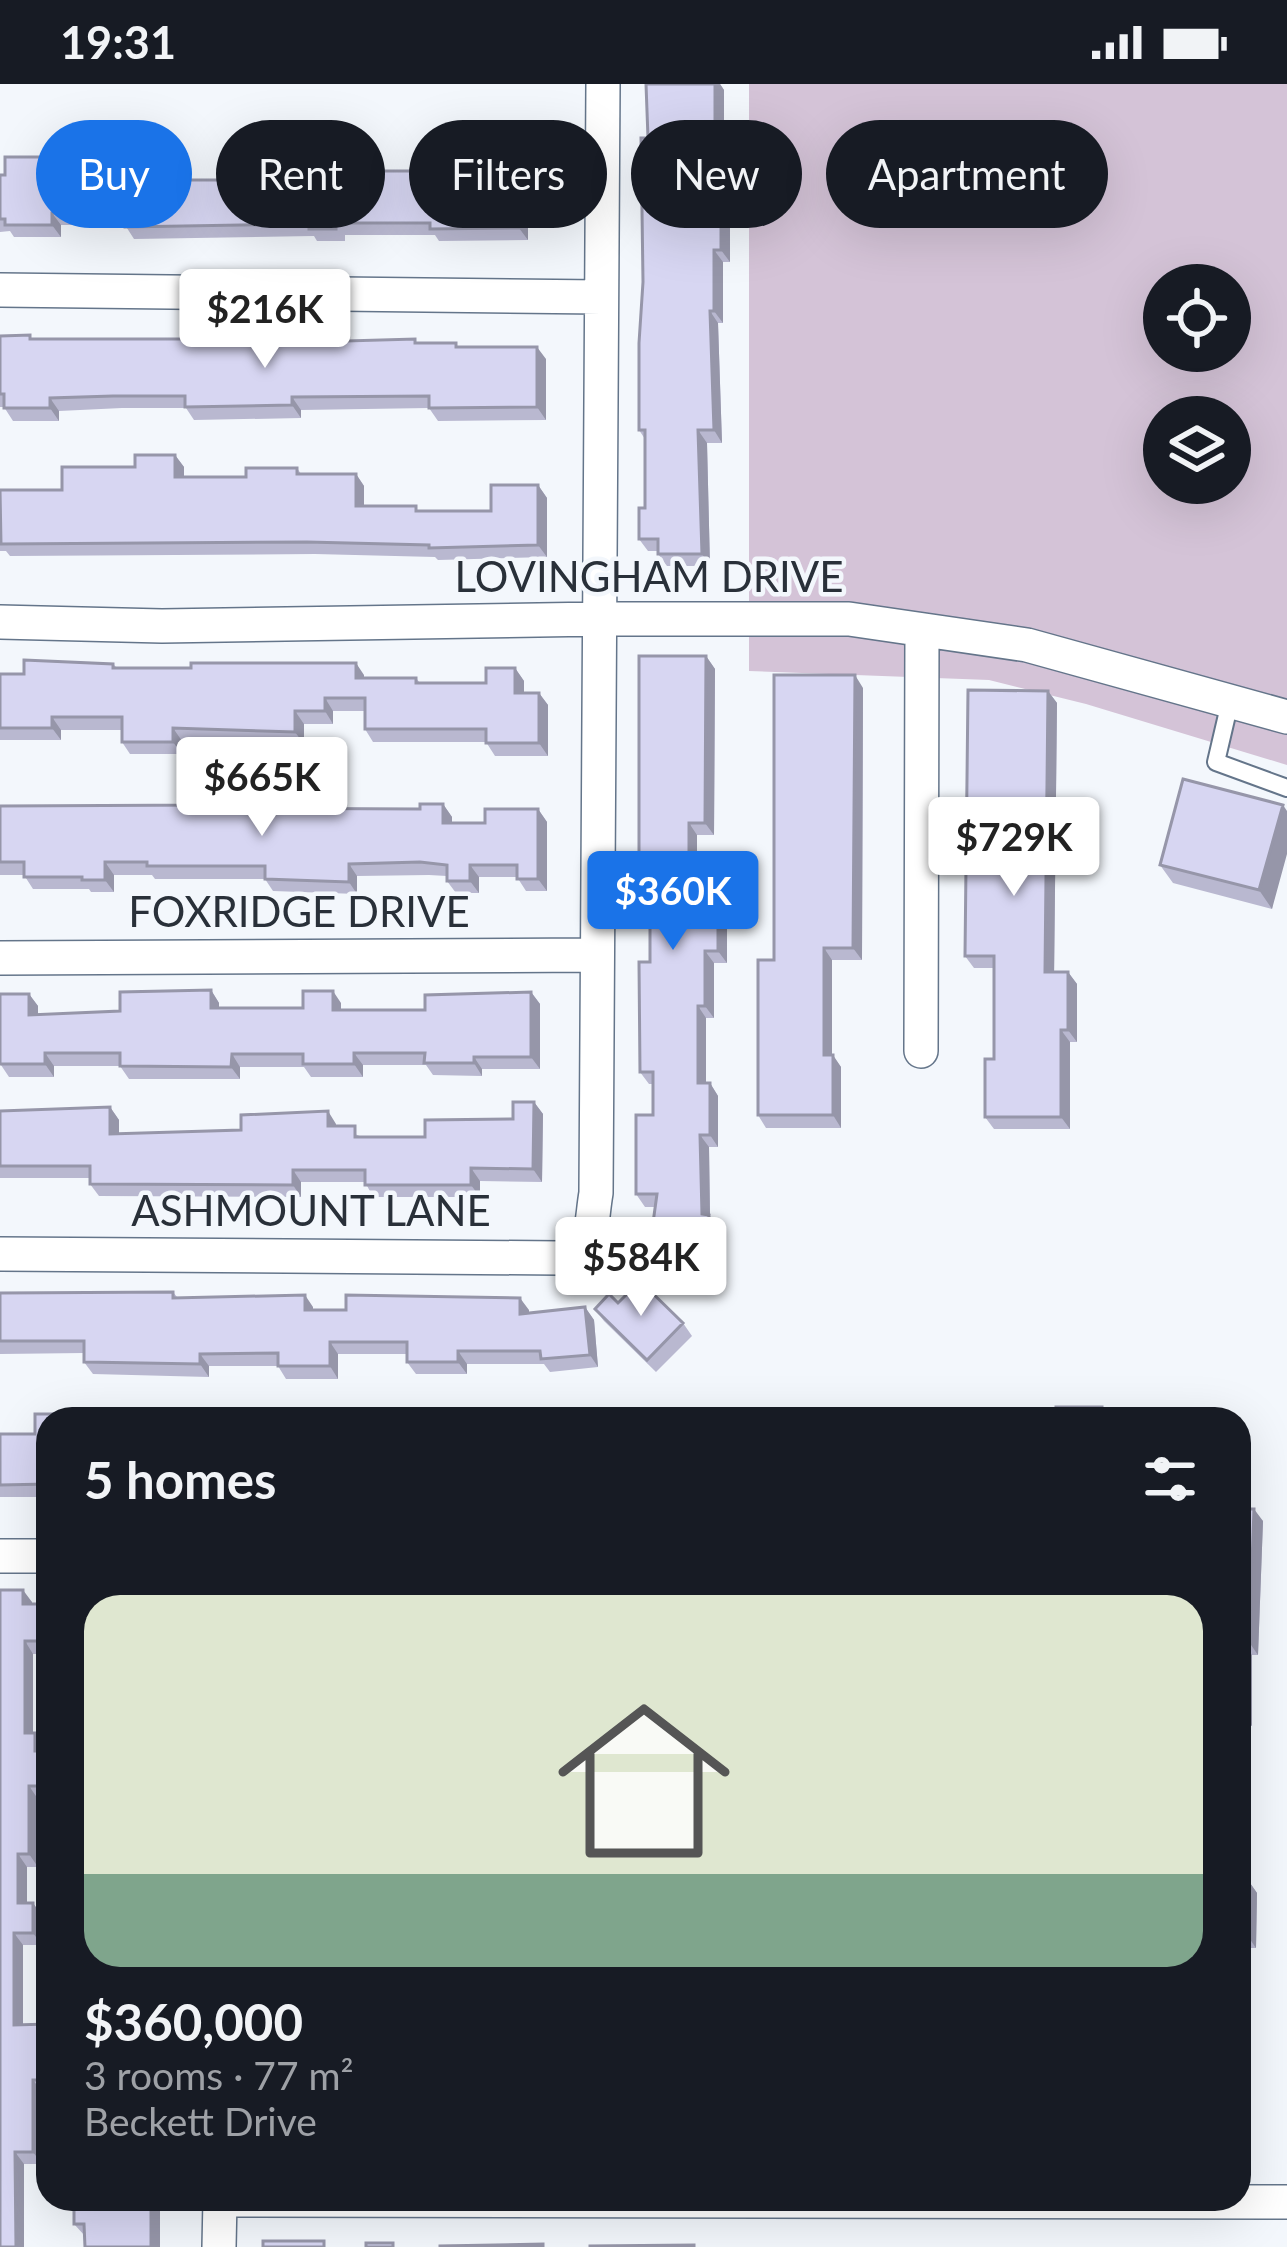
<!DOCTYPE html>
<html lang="en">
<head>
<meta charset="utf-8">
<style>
	:root { --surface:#171b24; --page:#242831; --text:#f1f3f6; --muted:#9ea1a6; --line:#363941; --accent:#1a73e8 }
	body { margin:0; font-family:Lato,sans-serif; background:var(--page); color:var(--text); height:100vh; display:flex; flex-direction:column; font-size:45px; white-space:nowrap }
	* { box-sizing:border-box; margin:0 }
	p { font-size:39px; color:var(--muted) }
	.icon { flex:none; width:66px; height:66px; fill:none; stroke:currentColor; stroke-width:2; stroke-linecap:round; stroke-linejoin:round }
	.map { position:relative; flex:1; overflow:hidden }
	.side { position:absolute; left:36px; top:1323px; width:1215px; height:804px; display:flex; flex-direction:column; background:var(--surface); border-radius:36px; box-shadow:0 12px 48px #0002 }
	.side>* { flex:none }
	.hud { position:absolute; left:36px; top:36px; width:1215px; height:108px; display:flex; gap:24px }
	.buttons { position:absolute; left:1143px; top:180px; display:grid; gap:24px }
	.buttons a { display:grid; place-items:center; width:108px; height:108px; border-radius:50%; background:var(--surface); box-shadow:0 12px 48px #0002; font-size:60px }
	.price { position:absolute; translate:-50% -102px; padding:0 27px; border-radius:12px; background:#fff; color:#222; font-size:39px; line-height:78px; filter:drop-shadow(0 3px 6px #0008) }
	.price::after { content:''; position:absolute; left:50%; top:72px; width:36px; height:27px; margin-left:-18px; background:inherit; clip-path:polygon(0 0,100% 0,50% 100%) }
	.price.current { background:var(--accent); color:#fff }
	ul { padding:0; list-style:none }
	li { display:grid; align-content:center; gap:24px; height:636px; padding:0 48px }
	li+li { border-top:3px solid var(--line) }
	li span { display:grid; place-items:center; height:372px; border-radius:36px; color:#555 }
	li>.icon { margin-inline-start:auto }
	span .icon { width:216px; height:216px; fill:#fffc; stroke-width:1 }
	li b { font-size:51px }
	h2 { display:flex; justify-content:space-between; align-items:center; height:144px; padding:0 48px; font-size:51px }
	.chip { padding:0 42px; border-radius:54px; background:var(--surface); box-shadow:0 12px 48px #0002; font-size:42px; line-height:108px }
	.chip.current { background:var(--accent); color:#fff }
	.status { display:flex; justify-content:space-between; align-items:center; height:84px; padding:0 60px; background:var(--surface); direction:ltr }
	.status svg { height:33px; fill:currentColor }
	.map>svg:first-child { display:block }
	.green { fill:#d4c3d7; fill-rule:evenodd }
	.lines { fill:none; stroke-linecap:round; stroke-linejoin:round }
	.service-casing { stroke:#64758a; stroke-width:20 }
	.minor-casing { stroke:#64758a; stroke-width:36 }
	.service { stroke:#fff; stroke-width:16 }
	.minor { stroke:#fff; stroke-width:33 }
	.wall { fill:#b9b8d0 }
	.shaded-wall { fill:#9696a9 }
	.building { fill:#d7d6f2; stroke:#9696a9; stroke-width:3 }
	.labels { text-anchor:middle; stroke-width:9; stroke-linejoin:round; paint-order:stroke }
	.street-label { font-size:42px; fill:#293039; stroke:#f3f7fc }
</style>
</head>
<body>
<div class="status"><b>19:31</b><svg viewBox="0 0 49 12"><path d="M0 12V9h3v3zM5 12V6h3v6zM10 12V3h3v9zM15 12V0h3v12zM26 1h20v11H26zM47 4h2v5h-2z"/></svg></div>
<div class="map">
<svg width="1287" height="2163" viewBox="0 0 1287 2163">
	<rect width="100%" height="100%" fill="#f3f7fc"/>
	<path class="green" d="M749 0H1287V681L1086 620 989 596 749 587ZM1164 201H1230V267H1164ZM1164 333H1230V399H1164Z"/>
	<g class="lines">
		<defs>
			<path id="service" d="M1230 618 1216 678 1287 704"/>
			<path id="minor" d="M0 206 601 213
				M0 538 162 542 599 535H849L1027 561 1287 633
				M0 874 597 871
				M921 967 922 546
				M0 1170 561 1174C597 1158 590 1143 596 1109L603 0
				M0 1472H48
				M220 2116 1287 2118
				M219 2163 220 2115"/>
		</defs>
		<use href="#service" class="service-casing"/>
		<use href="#minor" class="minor-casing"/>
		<use href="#service" class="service"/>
		<use href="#minor" class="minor"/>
	</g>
	<path class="wall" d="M646 0H720L724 6V58H716V120L730 132V178H723V239H718L722 359H707L710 482H667L658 470V467H648L639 455 645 424V355L639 346 648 54Z
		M175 75 184 87V96H247L357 78 363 87 537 89 546 101V140H528V156L439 157 435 151H345V157H317L314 152 134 155 125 141H61V153H14L10 147 0 148V91L61 85V91H125Z
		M0 252 32 255 279 259H417L546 275V336L438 337 429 324 301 326V334L194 336 186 324H122L59 327V337H13L4 323H0Z
		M175 371 184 383V393H246L297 384 301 390H356L364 402V422L420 427H491L538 401 547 414V473L438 476 435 473 315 470 10 472 6 467H0V406H62Z
		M706 572 715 585 714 751H697V816H718L727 828V879H714V934H706V999H710L718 1012V1063H709L710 1133 717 1143 710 1194 657 1187 648 1175 655 1123H645L636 1110 653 1031V1000H649L640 988 650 878V818H648L639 806Z
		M356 579 364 594H416L420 599H486L515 584 524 597V609H539L548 621V672H495L486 658H373L365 645V627H333V640H304V660L182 657V670H130L122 658V646H61V656H0V590H24L113 580 117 584H191Z
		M863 604 862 876H832V971L841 983V1044H766L758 1031 774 876Z
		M1048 607 1057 619 1054 888H1068L1077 900V958H1070V1045H994L985 1033 994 975V884H974L965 872Z
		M228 707 236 720V724L420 725 443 720 452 733V739H485L538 725 547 738V807H526L517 793H479V809H456L447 797V792L429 791 357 792V810L273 807 265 795H155L152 791H114V808H91L89 805H33L24 791H0V722L207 721Z
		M1287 727 1272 825 1173 799 1160 781Z
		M211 906 219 919V924H303L341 919V926H425L531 908 540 920V985H482V992L433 991 426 981H363V993H311L304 983H240V995H129L120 982H54V993H9L1 981 29 910 38 922V930L120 927Z
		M534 1018 543 1030 542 1098 480 1097V1113H373L365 1098H301V1113L99 1112 90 1100V1094H0V1027L110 1023 119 1036V1050L241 1046 336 1040V1042L362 1053H425L513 1035Z
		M173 1208 177 1213 313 1223V1226H346L520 1214 529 1229 585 1223 594 1236 598 1283 550 1288 544 1280H467V1290H416L407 1278V1270H338V1295H286L278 1282H209V1293L93 1290 84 1278V1269L0 1270V1209Z
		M618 1219 683 1239 692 1252 656 1288 604 1237 595 1225Z
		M35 1330H74L77 1335H48V1413H0V1350H35Z
		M1239 1425 1263 1437 1258 1571H1252V1642H1244V1729L1250 1738V1799L1257 1809 1256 1864H1250V1940H1246L1244 2071H1239Z
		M0 1506 32 1518V1520H48V1570H33V1649L44 1661V1667H48V1715H38V1783H27V1819H33L42 1832V1861H23V1941L48 1940V2008H42V2080H24V2163H0Z
		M160 2123 85 2152 74 2140Z"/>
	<path class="shaded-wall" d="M715 0H720L724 6V58L715 45Z
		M708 45 716 58V132L708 120Z
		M52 73 61 85V103L52 91Z
		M175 75 184 87V108L175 96Z
		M537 89 546 101V140L537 128Z
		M721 120 730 132V178L721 166Z
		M519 128 528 140V156L519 144Z
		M52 129 61 141V153L52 141Z
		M714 166 723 178V239L714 227Z
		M710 227 718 239 722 359 714 346Z
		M537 263 546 275V336L537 323Z
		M292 313 301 326V334L292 321Z
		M50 314 59 327V337L50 324Z
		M698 346 707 359 710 482 702 470Z
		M175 371 184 383V406L175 393Z
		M356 390 364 402V434L356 422Z
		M538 401 547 414V473L538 461Z
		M706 572 715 585 714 751 705 739Z
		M356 579 364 591V606L356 594Z
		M515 584 524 597V621L515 609Z
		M855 591 863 604 862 876 853 864Z
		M1048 607 1057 619 1054 900 1045 888Z
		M539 609 548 621V672L539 659Z
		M325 614 333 627V640L325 627Z
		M295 627 304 640V660L295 648Z
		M52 633 61 646V656L52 644Z
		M173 644 182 657V670L173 658Z
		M228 707 236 720V737L228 724Z
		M443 720 452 733V751L443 739Z
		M1283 721 1287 727V770L1272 825 1259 806Z
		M538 725 547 738V807L538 795Z
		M689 739 697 751V828L689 816Z
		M105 778 114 791V808L105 796Z
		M349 780 357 792V810L349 798Z
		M470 781 479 793V809L470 797Z
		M718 816 727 828V879L718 867Z
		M824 864 832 876V983L824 971Z
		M705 867 714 879V934L705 922Z
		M1068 888 1077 900V958L1068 946Z
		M211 906 219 919V937L211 924Z
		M333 907 341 919V938L333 926Z
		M531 908 540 920V985L531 973Z
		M29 910 38 922V943L29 931Z
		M698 922 706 934V1012L698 999Z
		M1061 946 1070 958V1045L1061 1033Z
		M45 969 54 982V993L45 980Z
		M354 969 363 981V993L354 980Z
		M232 970 240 983V995L231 983Z
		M833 971 841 983V1044L833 1031Z
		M474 973 482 985V992L474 979Z
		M710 999 718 1012V1063L710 1051Z
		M534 1018 543 1030 542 1098 533 1085Z
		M110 1023 119 1036V1063L110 1050Z
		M328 1027 336 1040V1055L328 1042Z
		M700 1051 709 1063 710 1132 717 1143 710 1194 702 1182Z
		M471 1084 480 1097V1113L471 1101Z
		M293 1086 301 1098V1113L293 1101Z
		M305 1211 313 1223V1238L305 1226Z
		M520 1214 529 1226V1242L520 1230Z
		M585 1223 594 1236 598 1283 590 1271Z
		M330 1258 338 1270V1295L330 1282Z
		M458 1267 467 1280V1290L458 1278Z
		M200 1270 209 1282V1293L200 1280Z
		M1254 1425 1263 1437 1258 1571 1249 1558Z
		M23 1506 32 1518V1532L23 1520Z
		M25 1557 33 1570V1661L25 1649Z
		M1243 1558 1252 1571V1642L1243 1630Z
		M1239 1635 1244 1642V1729L1250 1738V1799L1257 1809 1256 1864 1247 1851 1241 1796Z
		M35 1649 44 1661V1679L35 1667Z
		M29 1702 38 1715V1783L29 1770Z
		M18 1770 27 1783V1832L18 1819Z
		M33 1819 42 1832V1861L33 1849Z
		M14 1849 23 1861V1953L14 1941Z
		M1241 1851 1250 1864V1940L1241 1928Z
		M1239 1930 1246 1940 1244 2071 1239 2064Z
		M33 1996 42 2008V2080L33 2068Z
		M15 2068 24 2080V2163H16Z
		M151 2115H155L160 2123V2163H151Z"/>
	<path class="building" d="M646 0H715V45H708V120H721V166H714V227H710L714 346H698L702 470H658V455H639V424H645V346H639V259L643 198 641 54H648Z
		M5 73H52V91H125V75H175V96H247V87H309V78H357V87H430V76H478V89H537V128H519V144L430 145V139H336V145H309V140L125 143V129H52V141H5V135H0V91H5Z
		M30 251V255H276V259L415 255V259H456V263H537V323L429 324V312L292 313V321L185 323V312H113L50 314V324H4V310H0V252Z
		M135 371H175V393H246V384H297V390H356V422H416V427H491V401H538V461L429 464V461L307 458 1 460 0 406H62V383H135Z
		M639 572H706L705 739H689V816H718V867H705V922H698V999H710V1051H700L702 1130 709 1131 702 1182 648 1175 657 1110H636V1031H653V988H640L639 878H650V806H639Z
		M24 576 113 580V584H191V579H356V594H416V599H486V584H515V609H539V659H486V645H365V614H325V627H295V648L173 644V658H122V633H52V644H0V590H24Z
		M774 591H855L853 864H824V971H833V1031H758V876H774Z
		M968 606 1048 607 1045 888H1068V946H1061V1033H985V975H994V872H965Z
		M1183 695 1283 721 1259 806 1160 781Z
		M207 707H228V724L420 725V720H443V739H485V725H538V795H517V781H470V797H447V781L420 778 349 780V798L265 795V782H147V778H105V796H82V793H24V778H0V722L207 721Z
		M211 906V924H303V907H333V926H425V911L531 908V973H474V979H424L425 969H354V980H303V970H232L231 983 120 982V969H45V980H0V910H29V931L120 927V908Z
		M513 1018H534L533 1085 471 1084V1101H365V1086H293V1101L90 1100V1082H0V1027L110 1023V1050L241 1046V1031L328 1027V1042H355V1053H425V1036L513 1035Z
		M640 1197 683 1239 647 1276 595 1225 609 1210 618 1219Z
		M173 1208V1214L305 1211V1226H346V1211L520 1214V1230L585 1223 590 1271 541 1275 540 1267H458V1278H407V1258H330V1282H278V1269L200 1270V1280L84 1278V1257H0V1209Z
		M1056 1323H1102V1335H1056Z
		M1170 1328 1184 1335H1166Z
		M35 1330H74V1335H48V1400L0 1401V1350H35Z
		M804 1330V1335H863H765V1331Z
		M618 1331 715 1335H618Z
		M327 1332H368V1335H327Z
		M1239 1425H1254L1249 1558H1243V1630H1239Z
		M0 1506H23V1520H48V1557H25V1649H35V1667H48V1702H29V1770H18V1819H33V1849H14V1941L48 1940V1996H33V2068H15L16 2163H0Z
		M1239 1725H1241V1796H1248L1247 1851H1241V1928H1239Z
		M74 2115H151V2163H85L84 2140H74Z
		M263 2157H324V2163H263Z
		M366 2159H393V2163H366Z
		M543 2160V2163H440V2162Z
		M694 2161V2163H590V2162Z"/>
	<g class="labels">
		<g class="street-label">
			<text x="649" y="508">LOVINGHAM DRIVE</text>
			<text x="299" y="843">FOXRIDGE DRIVE</text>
			<text x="311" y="1142">ASHMOUNT LANE</text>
		</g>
	</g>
</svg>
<div class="buttons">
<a><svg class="icon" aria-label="locate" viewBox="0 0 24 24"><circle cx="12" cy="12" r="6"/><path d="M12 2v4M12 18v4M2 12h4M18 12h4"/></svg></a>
<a><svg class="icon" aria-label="layers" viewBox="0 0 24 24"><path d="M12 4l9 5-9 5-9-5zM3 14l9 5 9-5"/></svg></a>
</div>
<b class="price" style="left:265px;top:287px">$216K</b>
<b class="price" style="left:262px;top:755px">$665K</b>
<b class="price" style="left:1014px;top:815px">$729K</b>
<b class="price current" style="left:673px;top:869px">$360K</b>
<b class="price" style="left:641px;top:1235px">$584K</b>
<div class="hud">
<a class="chip current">Buy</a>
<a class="chip">Rent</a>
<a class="chip">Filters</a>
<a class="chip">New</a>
<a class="chip">Apartment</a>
</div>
<section class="side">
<h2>5 homes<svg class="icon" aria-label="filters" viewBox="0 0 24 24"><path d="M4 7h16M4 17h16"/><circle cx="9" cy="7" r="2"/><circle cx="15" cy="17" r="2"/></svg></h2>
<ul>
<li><span style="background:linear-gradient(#dfe7d0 75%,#7fa58c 0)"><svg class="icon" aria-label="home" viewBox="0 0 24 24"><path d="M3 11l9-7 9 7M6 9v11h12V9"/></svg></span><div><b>$360,000</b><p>3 rooms · 77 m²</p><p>Beckett Drive</p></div></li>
</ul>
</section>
</div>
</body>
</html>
